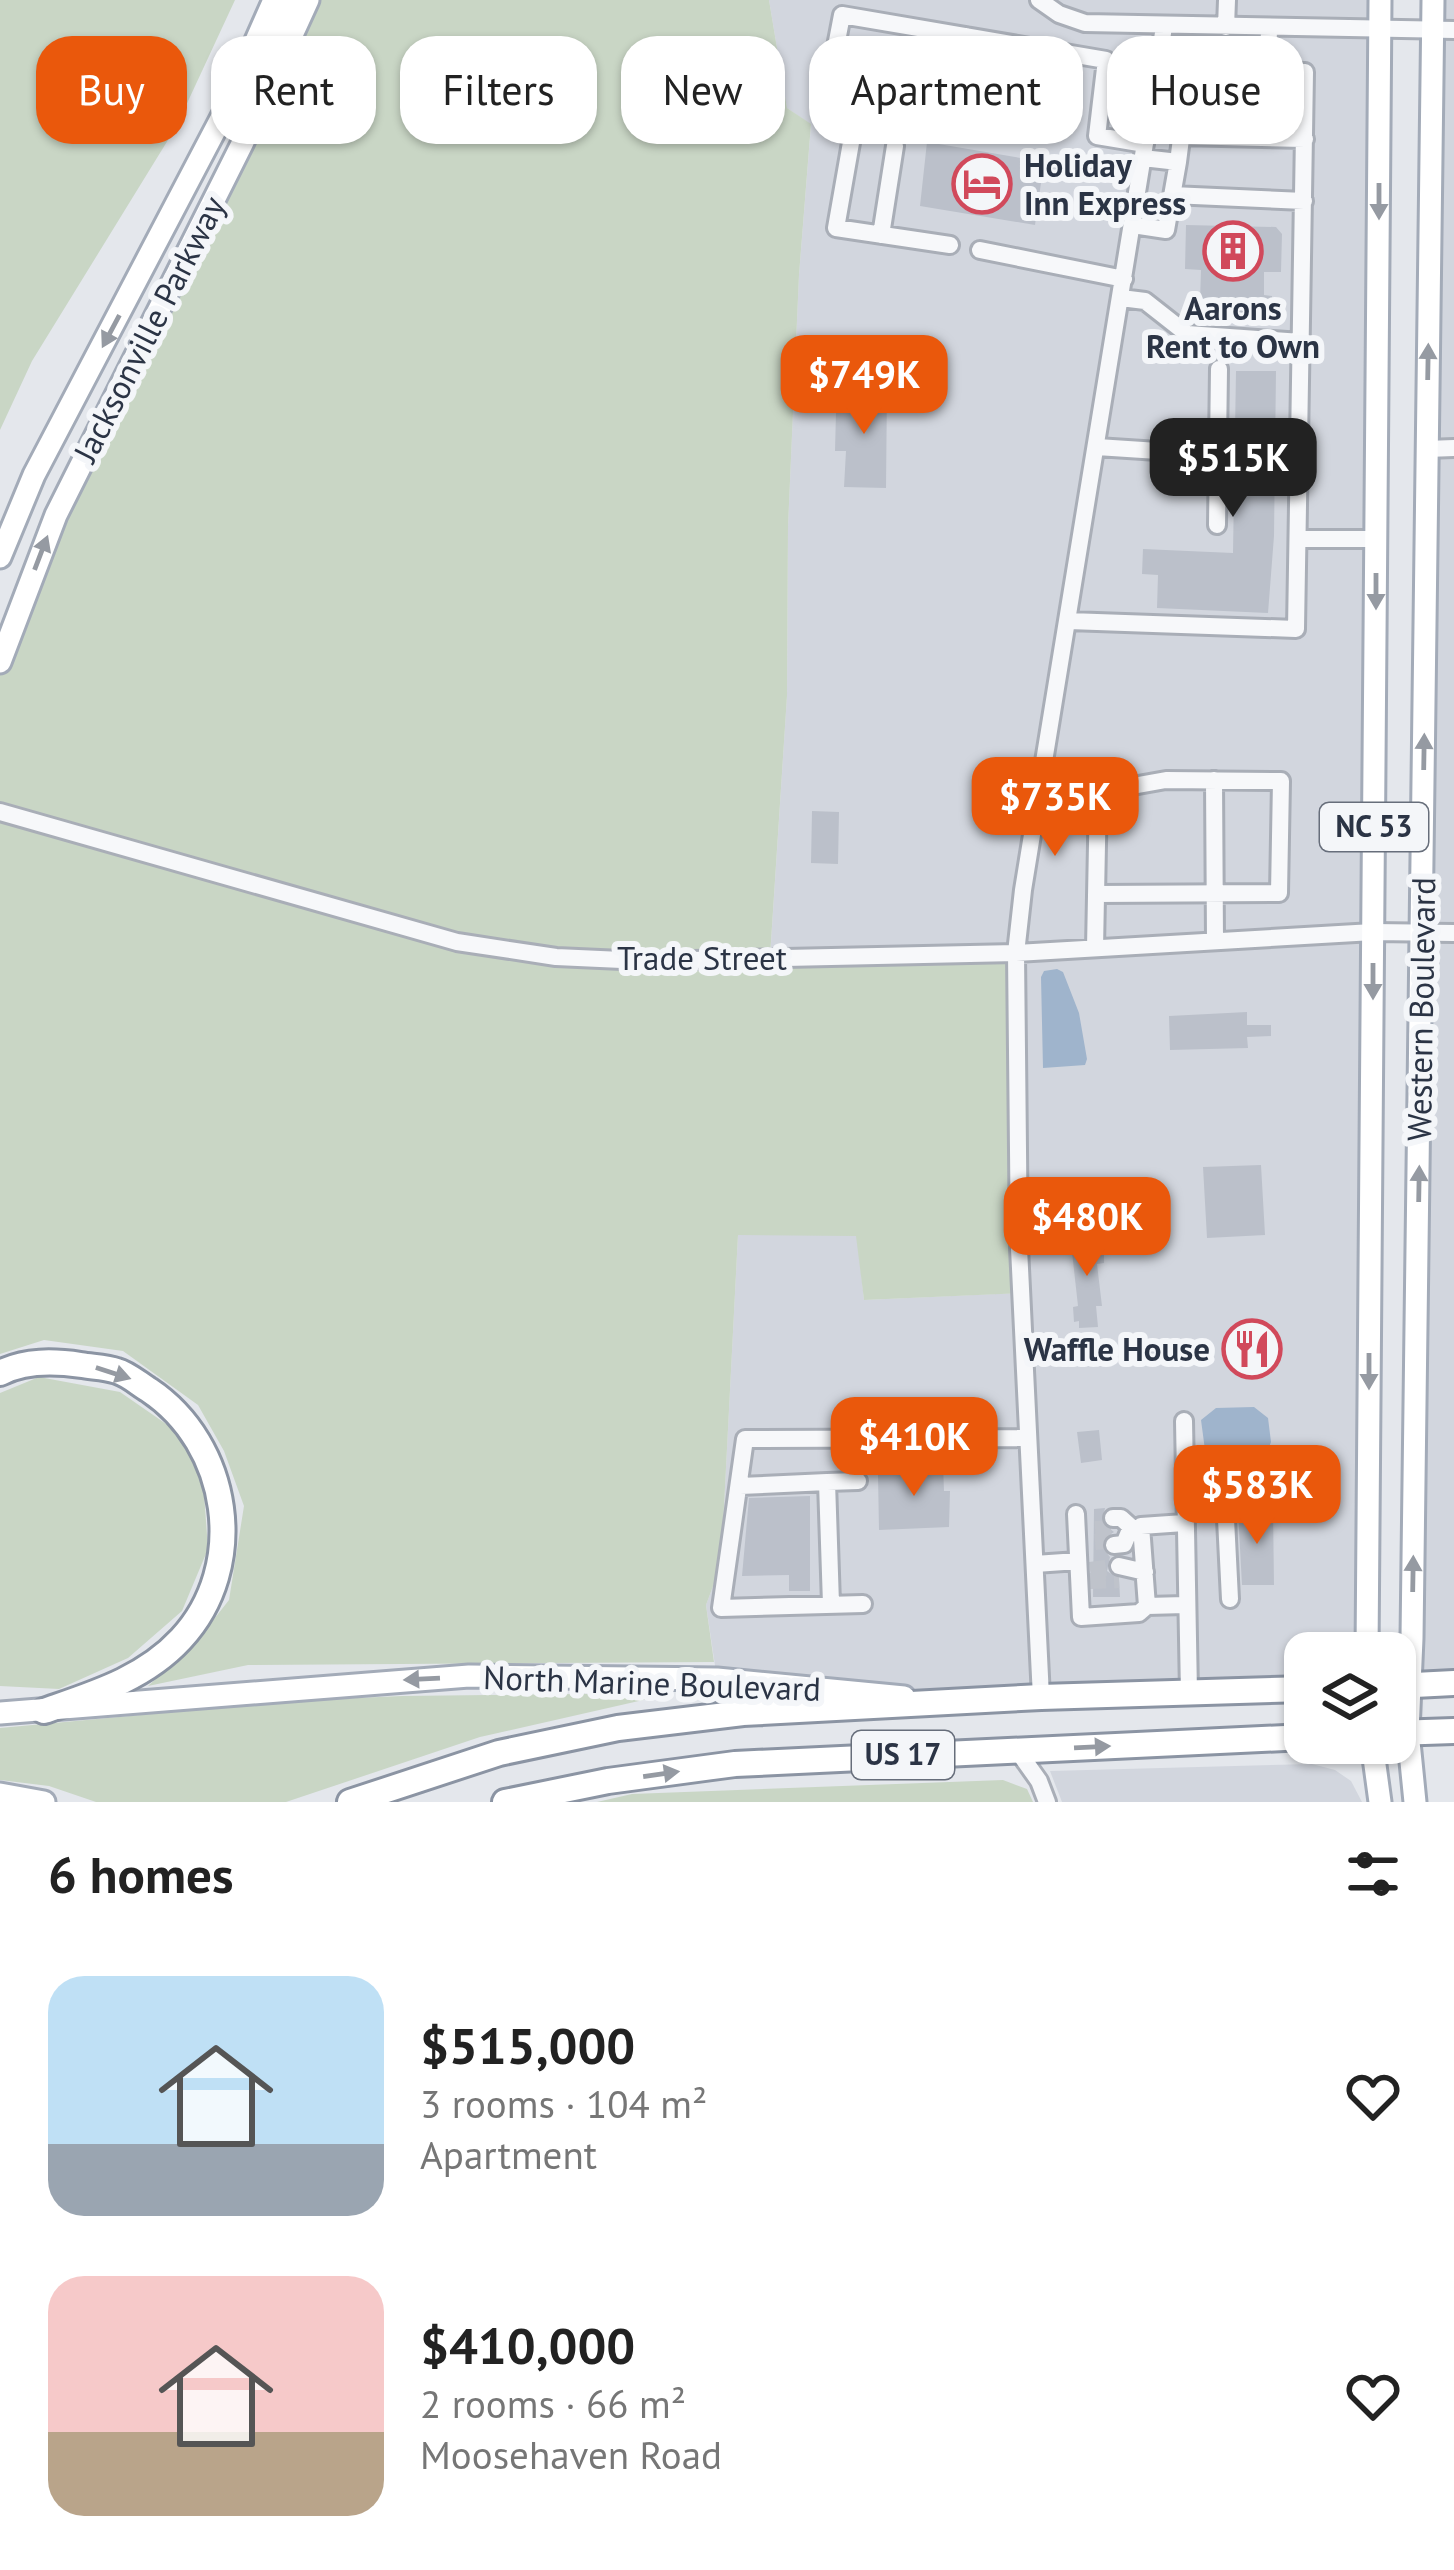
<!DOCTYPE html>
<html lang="en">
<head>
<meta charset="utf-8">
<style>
	:root { --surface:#fff; --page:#f2f2f2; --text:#222; --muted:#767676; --accent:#ea580c }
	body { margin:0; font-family:"PT Sans",sans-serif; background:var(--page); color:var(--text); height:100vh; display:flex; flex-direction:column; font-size:45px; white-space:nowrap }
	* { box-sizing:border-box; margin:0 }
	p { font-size:39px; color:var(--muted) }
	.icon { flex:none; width:66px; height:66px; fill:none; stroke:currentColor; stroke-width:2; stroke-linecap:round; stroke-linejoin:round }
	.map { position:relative; height:1802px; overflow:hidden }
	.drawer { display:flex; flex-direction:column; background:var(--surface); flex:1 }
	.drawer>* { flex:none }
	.top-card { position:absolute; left:36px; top:36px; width:1383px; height:108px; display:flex; gap:24px }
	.tools { position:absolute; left:1284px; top:1632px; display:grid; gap:24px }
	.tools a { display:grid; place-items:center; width:132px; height:132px; border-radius:24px; background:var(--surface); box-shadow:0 3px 9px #0004; font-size:60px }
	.price { position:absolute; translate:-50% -102px; padding:0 27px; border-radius:24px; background:var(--accent); color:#fff; font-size:39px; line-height:78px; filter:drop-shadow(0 3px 6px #0008) }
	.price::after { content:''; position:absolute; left:50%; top:72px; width:36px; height:27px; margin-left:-18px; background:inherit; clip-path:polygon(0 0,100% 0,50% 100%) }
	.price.selected { background:#222; color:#fff }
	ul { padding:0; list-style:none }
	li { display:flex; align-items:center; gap:36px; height:300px; padding:0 48px }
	li span { display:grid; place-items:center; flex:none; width:336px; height:240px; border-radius:36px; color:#555 }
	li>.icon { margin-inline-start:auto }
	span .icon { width:144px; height:144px; fill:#fffc; stroke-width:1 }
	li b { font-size:51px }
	h2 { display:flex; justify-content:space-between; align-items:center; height:144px; padding:0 48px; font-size:51px }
	.tag { padding:0 42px; border-radius:36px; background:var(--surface); box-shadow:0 3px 9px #0004; font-size:42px; line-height:108px }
	.tag.selected { background:var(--accent); color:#fff }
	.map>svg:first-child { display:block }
	.built { fill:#d2d6de }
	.green { fill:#c9d6c5 }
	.water { fill:#9fb4cc }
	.building { fill:#bbc0ca }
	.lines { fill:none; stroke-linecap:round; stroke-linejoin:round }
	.minor-tunnel { stroke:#bfc3cb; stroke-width:16; stroke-dasharray:16 8; stroke-linecap:butt }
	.minor-casing { stroke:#a9aeb7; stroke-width:22 }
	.major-casing { stroke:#a3abb8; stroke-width:27 }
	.highway-casing { stroke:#8b94a3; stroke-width:30 }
	.minor { stroke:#f7f8fa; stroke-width:16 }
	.major { stroke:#fff; stroke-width:21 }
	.highway { stroke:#fff; stroke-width:24 }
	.oneway { fill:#959aa2 }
	.labels { text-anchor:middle; stroke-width:12; stroke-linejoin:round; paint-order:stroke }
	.shield { fill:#f4f6f9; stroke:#676e7b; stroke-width:3 }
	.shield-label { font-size:30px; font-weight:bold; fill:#2b3445 }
	.poi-label { font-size:33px; font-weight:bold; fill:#2b3445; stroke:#f4f6f9; text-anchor:start }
	.street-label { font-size:33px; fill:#2b3445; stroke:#f4f6f9 }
</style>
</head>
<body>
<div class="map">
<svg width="1454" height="1802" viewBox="0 0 1454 1802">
	<rect width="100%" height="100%" fill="#e4e7ec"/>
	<path class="built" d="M769 0H1380L1367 1653H1305V1689L958 1702 717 1679 706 1605 721 1565 738 1235H857L864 1300 1020 1293 770 958 787 696 788 527 799 275 811 125 787 108Z
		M1433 0H1454V1683L1412 1685Z
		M1312 1764 1335 1770 1351 1781 1362 1802H1062L1050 1771Z"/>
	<path class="green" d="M0 0H235L176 127 32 361 0 430Z
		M308 0H769L787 108 811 124 799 275 788 527 787 696 770 957 1016 953 1021 1293 864 1300 856 1236 738 1235 721 1565 706 1605 714 1662 248 1665 148 1686 196 1642 229 1600 244 1506 224 1451 198 1405 123 1351 44 1340 0 1354V662Z
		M39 1377 120 1392 185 1437 204 1493 208 1549 182 1611 128 1658 59 1689 0 1686V1393Z
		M674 1693 480 1737 286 1802H96L49 1786 0 1780V1728L290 1701 402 1696Z
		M1003 1780 1027 1789 1033 1802H597L632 1794Z"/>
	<path class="water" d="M1057 969 1063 972 1079 1013 1087 1059 1085 1065 1043 1068 1041 977 1044 971Z
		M1254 1407 1268 1418 1271 1442 1266 1455 1205 1450 1201 1420 1216 1408Z"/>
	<path class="building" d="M910 73 1067 98 1061 137 904 111Z
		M1280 87H1292L1291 126 1215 124V100L1280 102Z
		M927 142 1044 162 1035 225 920 206Z
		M1186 225 1276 227 1282 234 1281 272H1264V295L1272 296V309L1264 308V319L1187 316V301H1200L1201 270 1185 269Z
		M1236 371H1276L1274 536 1268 613 1157 608 1158 575 1142 574 1143 549 1233 553Z
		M847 386 887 387 886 488 844 487 846 451H835L836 412H846Z
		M812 811 839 812 838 864 811 863Z
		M1247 1012V1025H1271V1036L1247 1037 1248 1048 1170 1050 1169 1016Z
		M1261 1165 1265 1235 1207 1238 1203 1167Z
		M1070 1234H1095V1248L1104 1247V1263L1097 1264 1102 1306H1096L1098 1327 1079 1328V1321L1074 1322 1073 1307 1078 1306Z
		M1280 1338 1281 1357 1224 1359 1223 1341Z
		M1099 1430 1102 1460 1081 1463 1077 1432Z
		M943 1465 944 1491H950L949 1527 879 1530 878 1475 896 1474V1467Z
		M810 1496V1591H789V1575L742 1576 749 1498Z
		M1105 1508 1102 1523 1114 1532 1103 1539 1102 1547 1110 1557 1107 1571 1119 1579 1120 1597H1093L1094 1509Z
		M1273 1509 1274 1585H1242L1238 1511Z"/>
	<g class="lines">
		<path class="minor-tunnel" d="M1095 1529 1113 1528
			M1095 1542 1114 1540
			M1090 1570 1119 1566
			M1090 1581 1119 1580"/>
		<defs>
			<path id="minor" d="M1039 0 1059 14 1085 23 1454 30
				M1226 27 1227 0
				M966 36 976 60
				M1001 64 1022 46
				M1268 71 1269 28
				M824 109 842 15 1106 60 1097 136 1145 144
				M1181 136 1305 139
				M852 137 836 228 950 245
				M1172 195 1304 201
				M1133 225 1166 230 1178 162 1143 158
				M881 235 895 146
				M980 250 1124 279
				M1121 298 1145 301 1187 334 1301 342
				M1097 447 1219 455
				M1427 449 1454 448
				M1217 525 1219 369
				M1298 539H1376
				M1069 621 1296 629 1305 72 1211 69 1186 100 1178 162
				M1214 780 1215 941
				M1038 803 1166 780 1281 781 1279 893 1096 894
				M0 812 457 942 556 957 644 961 1016 953 1373 932 1454 933
				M1095 948 1098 792
				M1184 1421 1189 1693
				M740 1486 827 1482
				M1076 1514 1081 1617 1139 1613 1147 1606
				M1113 1518H1121L1131 1527
				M1184 1523 1141 1526 1147 1606 1185 1605
				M1114 1545 1124 1544 1131 1527
				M1035 1564 1078 1561
				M1119 1566 1145 1572
				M1230 1599 1225 1499 1298 1494
				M831 1604 827 1482 858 1481
				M863 1604 721 1608 745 1439 1028 1438
				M1041 1697 1019 1248 1016 953 1023 890 1164 27
				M1017 1750 1039 1781 1047 1802"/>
			<path id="major" d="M276 39 291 0
				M0 557 34 475 224 113 274 0
				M0 662 56 515 243 142 308 0
				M1367 1653 1380 0
				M0 1713 469 1676 717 1679 904 1697
				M1372 1743 1380 1802
				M0 1794 44 1802
				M1415 1802 1408 1732 1412 1638 1433 0"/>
			<path id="highway" d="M0 1373C25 1360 54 1361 81 1365 93 1367 106 1367 117 1371 128 1374 139 1384 149 1390 230 1444 249 1566 181 1639 144 1679 93 1694 44 1711
				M1395 1686 1454 1683
				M1395 1733 1454 1731
				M350 1802 499 1753 618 1728 743 1713 1041 1697 1305 1689
				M505 1802 608 1781 735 1764 1305 1737"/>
		</defs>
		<use href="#minor" class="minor-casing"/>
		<use href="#major" class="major-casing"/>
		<use href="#highway" class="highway-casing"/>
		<use href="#minor" class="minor"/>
		<use href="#major" class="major"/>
		<use href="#highway" class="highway"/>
	</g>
	<defs><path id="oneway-solid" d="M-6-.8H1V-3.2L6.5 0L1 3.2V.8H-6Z" transform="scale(3)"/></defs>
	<g class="oneway">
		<use href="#oneway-solid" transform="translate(1379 201) rotate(90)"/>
		<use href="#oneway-solid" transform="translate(111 331) rotate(118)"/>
		<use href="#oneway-solid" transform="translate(1428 362) rotate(-89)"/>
		<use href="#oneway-solid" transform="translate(41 553) rotate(-69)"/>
		<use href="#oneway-solid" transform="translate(1376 591) rotate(90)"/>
		<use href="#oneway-solid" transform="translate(1424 752) rotate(-89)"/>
		<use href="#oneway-solid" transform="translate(1373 981) rotate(90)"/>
		<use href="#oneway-solid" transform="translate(1419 1184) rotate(-89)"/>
		<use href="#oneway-solid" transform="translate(1369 1371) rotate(90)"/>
		<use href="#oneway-solid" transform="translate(113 1373) rotate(18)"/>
		<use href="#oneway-solid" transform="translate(1413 1574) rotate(-89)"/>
		<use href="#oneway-solid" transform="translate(422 1679) rotate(177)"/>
		<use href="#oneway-solid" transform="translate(1092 1747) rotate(-3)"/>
		<use href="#oneway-solid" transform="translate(661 1774) rotate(-8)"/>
	</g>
	<defs>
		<symbol id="hotel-ring" viewBox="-11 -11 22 22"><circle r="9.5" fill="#f4f6f9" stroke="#d1495b" stroke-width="1.5"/><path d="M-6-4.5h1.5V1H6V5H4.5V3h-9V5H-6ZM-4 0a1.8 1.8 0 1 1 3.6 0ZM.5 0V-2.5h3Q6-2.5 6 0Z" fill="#d1495b"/></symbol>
		<symbol id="building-ring" viewBox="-11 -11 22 22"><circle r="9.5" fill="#f4f6f9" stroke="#d1495b" stroke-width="1.5"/><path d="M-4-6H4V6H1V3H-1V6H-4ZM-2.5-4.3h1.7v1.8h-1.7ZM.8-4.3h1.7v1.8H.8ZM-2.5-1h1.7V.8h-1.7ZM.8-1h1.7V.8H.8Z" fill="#d1495b"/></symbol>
		<symbol id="restaurant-ring" viewBox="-11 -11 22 22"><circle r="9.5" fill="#f4f6f9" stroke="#d1495b" stroke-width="1.5"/><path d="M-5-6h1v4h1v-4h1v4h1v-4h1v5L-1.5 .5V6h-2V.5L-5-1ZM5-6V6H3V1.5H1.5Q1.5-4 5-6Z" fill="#d1495b"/></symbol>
	</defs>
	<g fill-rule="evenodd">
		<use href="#hotel-ring" x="949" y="151" width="66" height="66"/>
		<use href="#building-ring" x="1200" y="218" width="66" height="66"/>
		<use href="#restaurant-ring" x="1219" y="1316" width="66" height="66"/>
	</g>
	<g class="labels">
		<g class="shield">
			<rect x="1320" y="803" width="108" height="48" rx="9"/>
			<rect x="852" y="1731" width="102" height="48" rx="9"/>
		</g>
		<g class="shield-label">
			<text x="1374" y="837">NC 53</text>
			<text x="903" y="1765">US 17</text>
		</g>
		<g class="poi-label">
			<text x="1024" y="177">Holiday<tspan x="1024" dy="38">Inn Express</tspan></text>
			<text x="1233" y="320" text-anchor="middle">Aarons<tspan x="1233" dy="38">Rent to Own</tspan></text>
			<text x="1210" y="1361" text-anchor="end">Waffle House</text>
		</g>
		<g class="street-label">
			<text transform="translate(149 329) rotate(-63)" y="12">Jacksonville Parkway</text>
			<text x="702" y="970">Trade Street</text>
			<text transform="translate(1421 1009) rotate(-89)" y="12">Western Boulevard</text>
			<text transform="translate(652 1683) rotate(2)" y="12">North Marine Boulevard</text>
		</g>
	</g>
</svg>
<div class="tools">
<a><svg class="icon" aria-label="layers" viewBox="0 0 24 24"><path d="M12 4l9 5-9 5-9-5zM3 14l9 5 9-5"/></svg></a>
</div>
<b class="price" style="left:864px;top:437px">$749K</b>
<b class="price selected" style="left:1233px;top:520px">$515K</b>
<b class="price" style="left:1055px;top:859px">$735K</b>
<b class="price" style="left:1087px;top:1279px">$480K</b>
<b class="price" style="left:914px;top:1499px">$410K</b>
<b class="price" style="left:1257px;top:1547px">$583K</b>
<div class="top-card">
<a class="tag selected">Buy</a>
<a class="tag">Rent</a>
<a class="tag">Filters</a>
<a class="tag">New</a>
<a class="tag">Apartment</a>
<a class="tag">House</a>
</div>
</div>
<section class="drawer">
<h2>6 homes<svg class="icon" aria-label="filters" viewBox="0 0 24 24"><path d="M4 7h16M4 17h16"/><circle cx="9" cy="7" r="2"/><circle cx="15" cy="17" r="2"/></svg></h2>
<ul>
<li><span style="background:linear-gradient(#bfe0f5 70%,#9aa5b1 0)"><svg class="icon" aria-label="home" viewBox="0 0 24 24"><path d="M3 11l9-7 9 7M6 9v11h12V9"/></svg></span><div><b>$515,000</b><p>3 rooms · 104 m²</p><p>Apartment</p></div><svg class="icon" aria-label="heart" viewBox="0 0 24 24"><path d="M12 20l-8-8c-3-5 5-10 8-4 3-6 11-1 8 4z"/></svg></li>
<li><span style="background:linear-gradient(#f6c9c9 65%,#b9a48a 0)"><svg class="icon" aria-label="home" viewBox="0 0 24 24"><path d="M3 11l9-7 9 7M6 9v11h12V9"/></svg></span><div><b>$410,000</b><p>2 rooms · 66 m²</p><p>Moosehaven Road</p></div><svg class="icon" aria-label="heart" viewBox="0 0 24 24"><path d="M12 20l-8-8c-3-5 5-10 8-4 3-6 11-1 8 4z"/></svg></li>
</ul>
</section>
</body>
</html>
